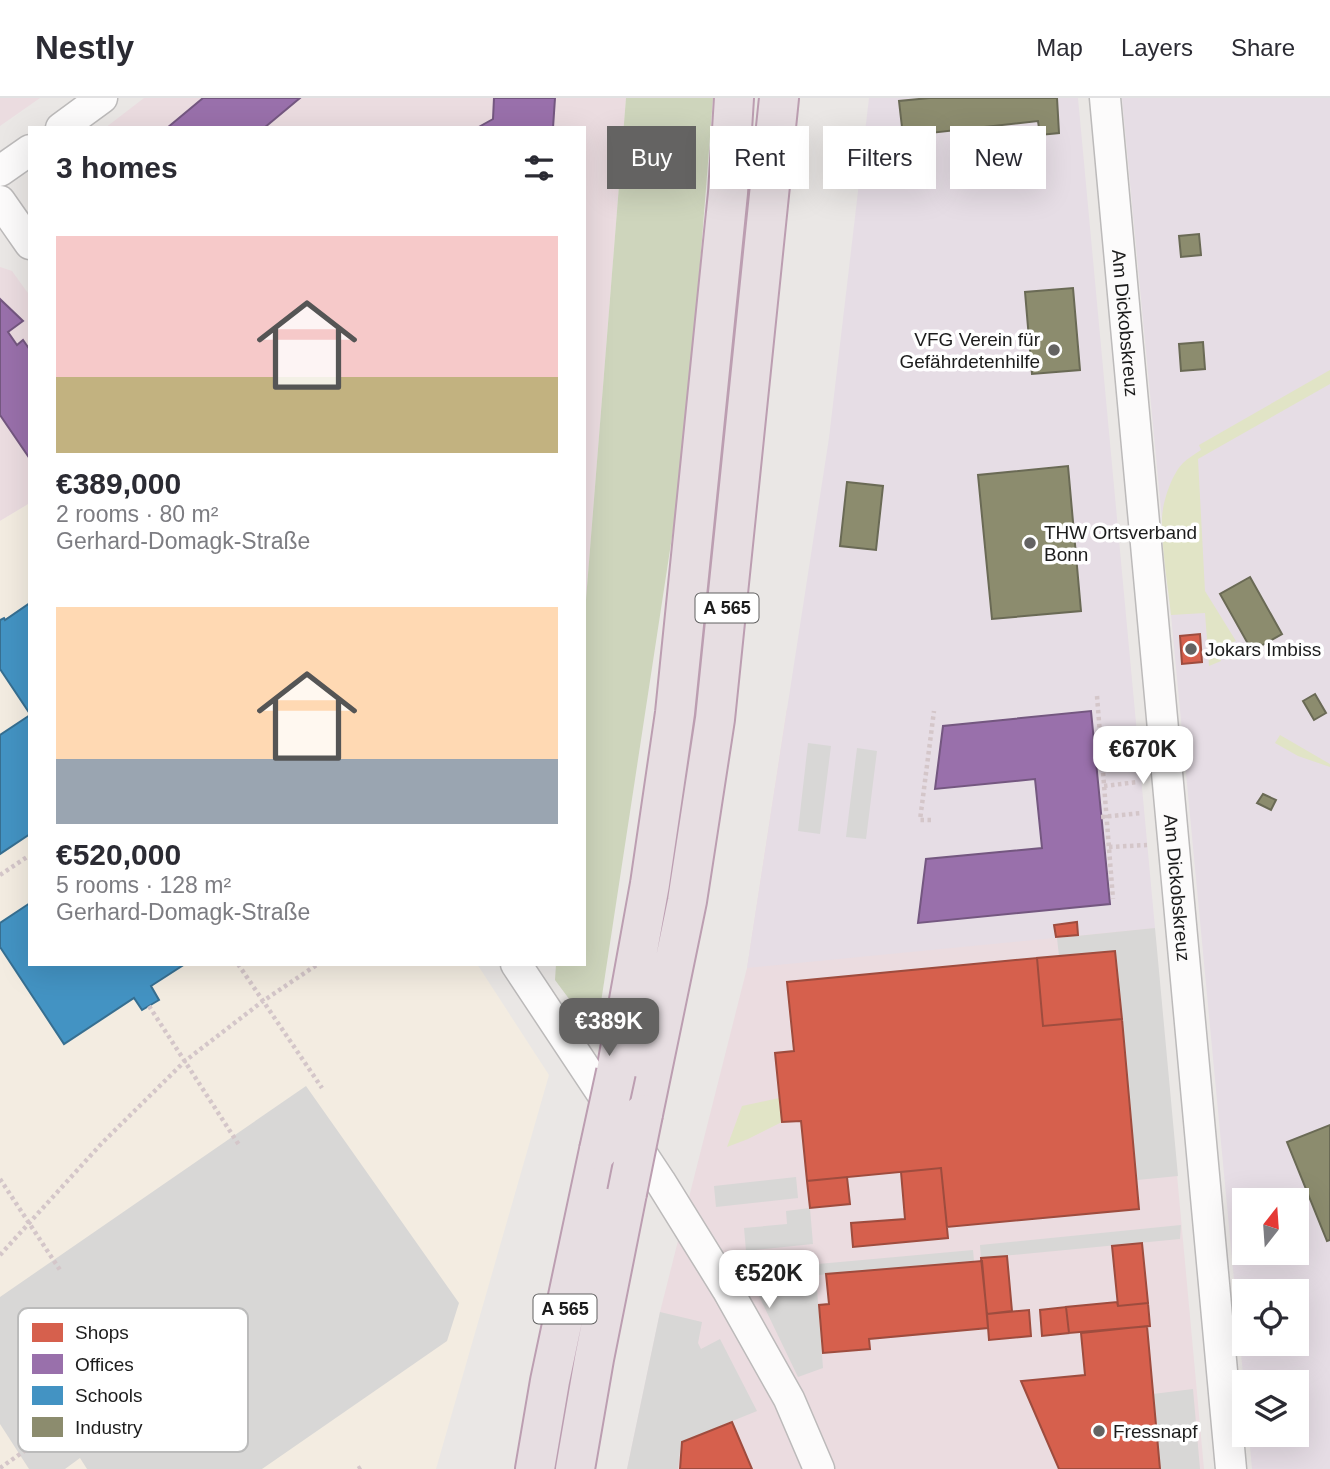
<!DOCTYPE html>
<html lang="en">
<head>
<meta charset="utf-8">
<style>
	:root { --surface:#fff; --page:#f2f2f3; --text:#2b2b33; --muted:#7c7c81; --line:#e1e1e2; --accent:#646362 }
	body { margin:0; font-family:Helvetica,sans-serif; background:var(--page); color:var(--text); height:100vh; display:flex; flex-direction:column; font-size:26px; white-space:nowrap }
	* { box-sizing:border-box; margin:0 }
	p { font-size:23px; color:var(--muted) }
	.icon { flex:none; width:38px; height:38px; fill:none; stroke:currentColor; stroke-width:2; stroke-linecap:round; stroke-linejoin:round }
	.map { position:relative; flex:1; overflow:hidden }
	.panel { position:absolute; left:28px; top:28px; width:558px; height:840px; display:flex; flex-direction:column; background:var(--surface); border-radius:0px; box-shadow:0 7px 28px #0002 }
	.panel>* { flex:none }
	.banner { position:absolute; left:607px; top:28px; width:618px; height:63px; display:flex; gap:14px }
	.needle { width:46px; rotate:17deg }
	.tools { position:absolute; left:1232px; top:1090px; display:grid; gap:14px }
	.tools a { display:grid; place-items:center; width:77px; height:77px; border-radius:0px; background:var(--surface); box-shadow:0 7px 28px #0002; font-size:35px }
	.price { position:absolute; translate:-50% -60px; padding:0 16px; border-radius:14px; background:#fff; color:#222; font-size:23px; line-height:46px; filter:drop-shadow(0 2px 4px #0008) }
	.price::after { content:''; position:absolute; left:50%; top:42px; width:21px; height:16px; margin-left:-10px; background:inherit; clip-path:polygon(0 0,100% 0,50% 100%) }
	.price.current { background:var(--accent); color:#fff }
	ul { padding:0; list-style:none }
	li { display:grid; align-content:center; gap:14px; height:371px; padding:0 28px }
	li span { display:grid; place-items:center; height:217px; border-radius:0px; color:#555 }
	li>.icon { margin-inline-start:auto }
	span .icon { width:126px; height:126px; fill:#fffc; stroke-width:1 }
	li b { font-size:30px }
	h2 { display:flex; justify-content:space-between; align-items:center; height:84px; padding:0 28px; font-size:30px }
	.tag { padding:0 24px; border-radius:0px; background:var(--surface); box-shadow:0 7px 28px #0002; font-size:24px; line-height:63px }
	.tag.current { background:var(--accent); color:#fff }
	header { display:flex; align-items:center; gap:42px; box-sizing:border-box; height:98px; padding:0 35px; background:var(--surface); border-bottom:2px solid var(--line) }
	header strong { font-size:33px }
	nav { display:flex; gap:38px; margin-inline-start:auto; font-size:24px }
	.map>svg:first-child { display:block }
	.commercial { fill:#ebdce0 }
	.industrial { fill:#e6dde5; fill-rule:evenodd }
	.education { fill:#f3ece1 }
	.religious { fill:#d8d7d6 }
	.grass { fill:#e1e4c6 }
	.forest { fill:#ced5bc }
	.shops { fill:#d6604d; stroke:#9e4c3e; stroke-width:2 }
	.offices { fill:#9970ab; stroke:#745780; stroke-width:2 }
	.schools { fill:#4393c3; stroke:#376f91; stroke-width:2 }
	.industry { fill:#8c8c6e; stroke:#6a6a55; stroke-width:2 }
	.lines { fill:none; stroke-linecap:round; stroke-linejoin:round }
	.minor-casing { stroke:#bcbaba; stroke-width:33 }
	.highway-casing { stroke:#bc9eb1; stroke-width:42 }
	.path { stroke:#d4c6c9; stroke-width:4.5; stroke-dasharray:3.5 3.5; stroke-linecap:butt }
	.minor { stroke:#fcfbfb; stroke-width:30 }
	.highway { stroke:#e7dee2; stroke-width:38 }
	.highway-bridge-casing { stroke:#bc9eb1; stroke-width:42; stroke-linecap:butt }
	.highway-bridge { stroke:#e7dee2; stroke-width:38 }
	.poi-dot { fill:#646362; stroke:#fff; stroke-width:2.5 }
	.labels { text-anchor:middle; stroke-width:7; stroke-linejoin:round; paint-order:stroke }
	.shield { fill:#fff; stroke:#606060; stroke-width:2 }
	.shield-label { font-size:18px; font-weight:bold; fill:#1c1c1c }
	.street-label { font-size:19px; fill:#1c1c1c; stroke:#fff }
	.poi-label { font-size:19px; fill:#1c1c1c; stroke:#fff; text-anchor:start }
	.key { fill:#fff; stroke:#bbb; stroke-width:2 }
	.key-label { font-size:19px; fill:#1c1c1c }
</style>
</head>
<body>
<header>
<strong>Nestly</strong>
<nav><a>Map</a><a>Layers</a><a>Share</a></nav>
</header>
<div class="map">
<svg width="1330" height="1371" viewBox="0 0 1330 1371">
	<rect width="100%" height="100%" fill="#eae7e5"/>
	<path class="commercial" d="M0 0H40L0 28Z
		M144 0H626L585 514 584 30H105Z
		M0 169 12 173 30 198V405L0 423Z
		M1130 565 1204 1371H627L660 1214 747 870 787 610Z"/>
	<path class="industrial" d="M869 0H1078L1155 830 747 870 829 340Z
		M1122 0H1330V1371H1252L1249 1337H1297V1284H1244V1287ZM1244 1102H1297V1155H1244ZM1244 1194H1297V1246H1244Z"/>
	<path class="education" d="M30 405V866H477L549 977 436 1371H0V423Z"/>
	<path class="religious" d="M808 645 831 648 820 736 798 733Z
		M857 650 877 653 866 741 846 739Z
		M1155 830 1178 1078 1137 1082 1122 921 1043 928 1037 860 1059 858 1057 840Z
		M306 988 459 1205 447 1243 262 1371H87L80 1360 65 1371H29L0 1326V1199Z
		M796 1079 798 1100 716 1109 714 1088Z
		M810 1110 813 1146 746 1153 744 1130 787 1126 786 1113Z
		M1181 1127 1180 1141 981 1160 980 1147Z
		M973 1152 974 1163 819 1177 818 1166Z
		M816 1178 823 1270 798 1279 758 1196 789 1184Z
		M660 1214 702 1224 698 1245 701 1251 720 1241 757 1313 681 1344 678 1371H627Z
		M1193 1291 1200 1371H1160L1153 1296Z"/>
	<path class="grass" d="M1330 272V286L1198 361 1205 493 1236 543 1217 551 1221 563 1209 568 1205 515 1171 517C1168 487 1162 456 1162 425 1161 408 1171 377 1183 365 1188 360 1195 356 1201 352L1199 347Z
		M1280 637 1330 666V669L1298 658 1275 645Z
		M779 1000 782 1024 748 1041 727 1049 742 1008Z"/>
	<path class="forest" d="M626 0H713L686 347 596 937 555 882 556 866H584L585 514Z"/>
	<path class="shops" d="M1200 536 1202 564 1182 566 1180 538Z
		M1077 824 1078 837 1056 839 1054 827Z
		M1115 853 1122 921 1043 928 1037 860Z
		M1037 860 1043 928 1122 921 1139 1111 947 1129 941 1070 807 1083 801 1023 782 1024 775 955 794 953 787 884Z
		M941 1070 948 1140 853 1149 851 1125 905 1121 901 1074Z
		M847 1079 850 1106 810 1110 807 1083Z
		M1142 1145 1148 1205 1118 1208 1112 1148Z
		M1007 1158 1012 1213 987 1216 981 1160Z
		M982 1163 988 1230 869 1241 870 1251 823 1255 819 1207 829 1206 826 1176Z
		M1117 1204 1118 1208 1148 1205 1150 1228 1069 1235 1066 1209Z
		M1066 1209 1069 1235 1042 1238 1040 1212Z
		M1029 1212 1031 1238 989 1242 987 1216Z
		M1147 1228 1160 1371H1059L1021 1283 1085 1277 1081 1235Z
		M732 1324 752 1371H680L682 1344Z"/>
	<path class="offices" d="M203 0H300L264 30H167Z
		M494 0H555L553 30H477L493 21Z
		M0 201 23 223 8 234 17 247 23 242 30 252V361L0 317Z
		M1091 613 1110 806 918 825 926 761 1042 750 1035 681 935 691 943 628Z"/>
	<path class="schools" d="M30 505V616L0 571V522L4 520 5 522Z
		M30 617V736L0 756V637Z
		M30 805V866H185L151 888 159 902 142 912 134 900 64 946 0 849V825Z"/>
	<path class="industry" d="M929 0H1057L1059 35 1040 37 1038 23 903 38 899 3Z
		M1199 136 1201 157 1181 159 1179 138Z
		M1073 190 1080 272 1032 276 1025 194Z
		M1203 244 1205 271 1181 273 1179 246Z
		M1068 368 1081 513 992 521 978 377Z
		M847 384 883 388 876 452 840 448Z
		M1250 479 1282 536 1252 553 1220 496Z
		M1315 596 1326 615 1314 622 1303 603Z
		M1263 696 1276 702 1271 712 1257 705Z
		M1330 1027V1142L1327 1143 1287 1044Z"/>
	<g class="lines">
		<defs>
			<g id="minor">
				<path id="s1" d="M1105 0 1231 1371"/>
				<path d="M61 30 102 0"/>
				<path d="M0 73 30 52"/>
				<path d="M0 103 30 146"/>
				<path d="M516 866 660 1083 727 1191 789 1301 819 1371"/>
			</g>
			<path id="highway" d="M616 974 650 786 675 615 728 95 734 0
				M643 1016 687 803 715 621 779 0
				M535 1371 550 1283 599 1052
				M575 1371 594 1261 627 1095"/>
		</defs>
		<use href="#minor" class="minor-casing"/>
		<use href="#highway" class="highway-casing"/>
		<path class="path" d="M1097 598 1113 801
			M1101 650 1135 648
			M1104 688 1138 684
			M1101 719 1142 715
			M931 722H920L934 613
			M1109 749 1147 747
			M0 777 30 757
			M238 866 322 990
			M149 908 239 1047
			M0 1081 60 1172
			M0 1157 102 1045 185 963 263 903 318 866
			M0 1370 69 1322
			M358 1371 363 1368"/>
		<use href="#minor" class="minor"/>
		<use href="#highway" class="highway"/>
		<defs>
			<path id="highway-bridge" d="M599 1052 616 974
				M627 1095 643 1016"/>
		</defs>
		<use href="#highway-bridge" class="highway-bridge-casing"/>
		<use href="#highway-bridge" class="highway-bridge"/>
	</g>
	<g class="poi-dot">
		<circle cx="1054" cy="252" r="7"/>
		<circle cx="1030" cy="445" r="7"/>
		<circle cx="1191" cy="551" r="7"/>
		<circle cx="1099" cy="1333" r="7"/>
	</g>
	<g class="labels">
		<g class="shield">
			<rect x="695.5" y="495.5" width="63" height="29" rx="5"/>
			<rect x="533.5" y="1196.5" width="63" height="29" rx="5"/>
		</g>
		<g class="shield-label">
			<text x="727" y="516">A 565</text>
			<text x="565" y="1217">A 565</text>
		</g>
		<g class="street-label">
			<text dy="7" stroke="none"><textPath href="#s1" startOffset="226">Am Dickobskreuz</textPath></text>
			<text dy="7" stroke="none"><textPath href="#s1" startOffset="793">Am Dickobskreuz</textPath></text>
		</g>
		<g class="poi-label">
			<text x="1040" y="248" text-anchor="end">VFG Verein für<tspan x="1040" dy="22">Gefährdetenhilfe</tspan></text>
			<text x="1044" y="441">THW Ortsverband<tspan x="1044" dy="22">Bonn</tspan></text>
			<text x="1205" y="558">Jokars Imbiss</text>
			<text x="1113" y="1340">Fressnapf</text>
		</g>
	</g>
	<rect x="18" y="1210" width="230" height="144" rx="10" class="key"/>
	<rect x="32" y="1225" width="31" height="19" fill="#d6604d"/>
	<rect x="32" y="1256" width="31" height="20" fill="#9970ab"/>
	<rect x="32" y="1288" width="31" height="19" fill="#4393c3"/>
	<rect x="32" y="1319" width="31" height="20" fill="#8c8c6e"/>
	<g class="key-label">
		<text x="75" y="1241">Shops</text>
		<text x="75" y="1273">Offices</text>
		<text x="75" y="1304">Schools</text>
		<text x="75" y="1336">Industry</text>
	</g>
</svg>
<div class="tools">
<a><svg class="needle" viewBox="-14 -14 28 28"><path d="M0-13l5 13h-10z" fill="#e53935"/><path d="M0 13l5-13h-10z" fill="#7c7c81"/></svg></a>
<a><svg class="icon" aria-label="locate" viewBox="0 0 24 24"><circle cx="12" cy="12" r="6"/><path d="M12 2v4M12 18v4M2 12h4M18 12h4"/></svg></a>
<a><svg class="icon" aria-label="layers" viewBox="0 0 24 24"><path d="M12 4l9 5-9 5-9-5zM3 14l9 5 9-5"/></svg></a>
</div>
<b class="price" style="left:1143px;top:688px">€670K</b>
<b class="price current" style="left:609px;top:960px">€389K</b>
<b class="price" style="left:769px;top:1212px">€520K</b>
<div class="banner">
<a class="tag current">Buy</a>
<a class="tag">Rent</a>
<a class="tag">Filters</a>
<a class="tag">New</a>
</div>
<section class="panel">
<h2>3 homes<svg class="icon" aria-label="filters" viewBox="0 0 24 24"><path d="M4 7h16M4 17h16"/><circle cx="9" cy="7" r="2"/><circle cx="15" cy="17" r="2"/></svg></h2>
<ul>
<li><span style="background:linear-gradient(#f6c9c9 65%,#c2b280 0)"><svg class="icon" aria-label="home" viewBox="0 0 24 24"><path d="M3 11l9-7 9 7M6 9v11h12V9"/></svg></span><div><b>€389,000</b><p>2 rooms · 80 m²</p><p>Gerhard-Domagk-Straße</p></div></li>
<li><span style="background:linear-gradient(#ffd9b3 70%,#9aa5b1 0)"><svg class="icon" aria-label="home" viewBox="0 0 24 24"><path d="M3 11l9-7 9 7M6 9v11h12V9"/></svg></span><div><b>€520,000</b><p>5 rooms · 128 m²</p><p>Gerhard-Domagk-Straße</p></div></li>
</ul>
</section>
</div>
</body>
</html>
